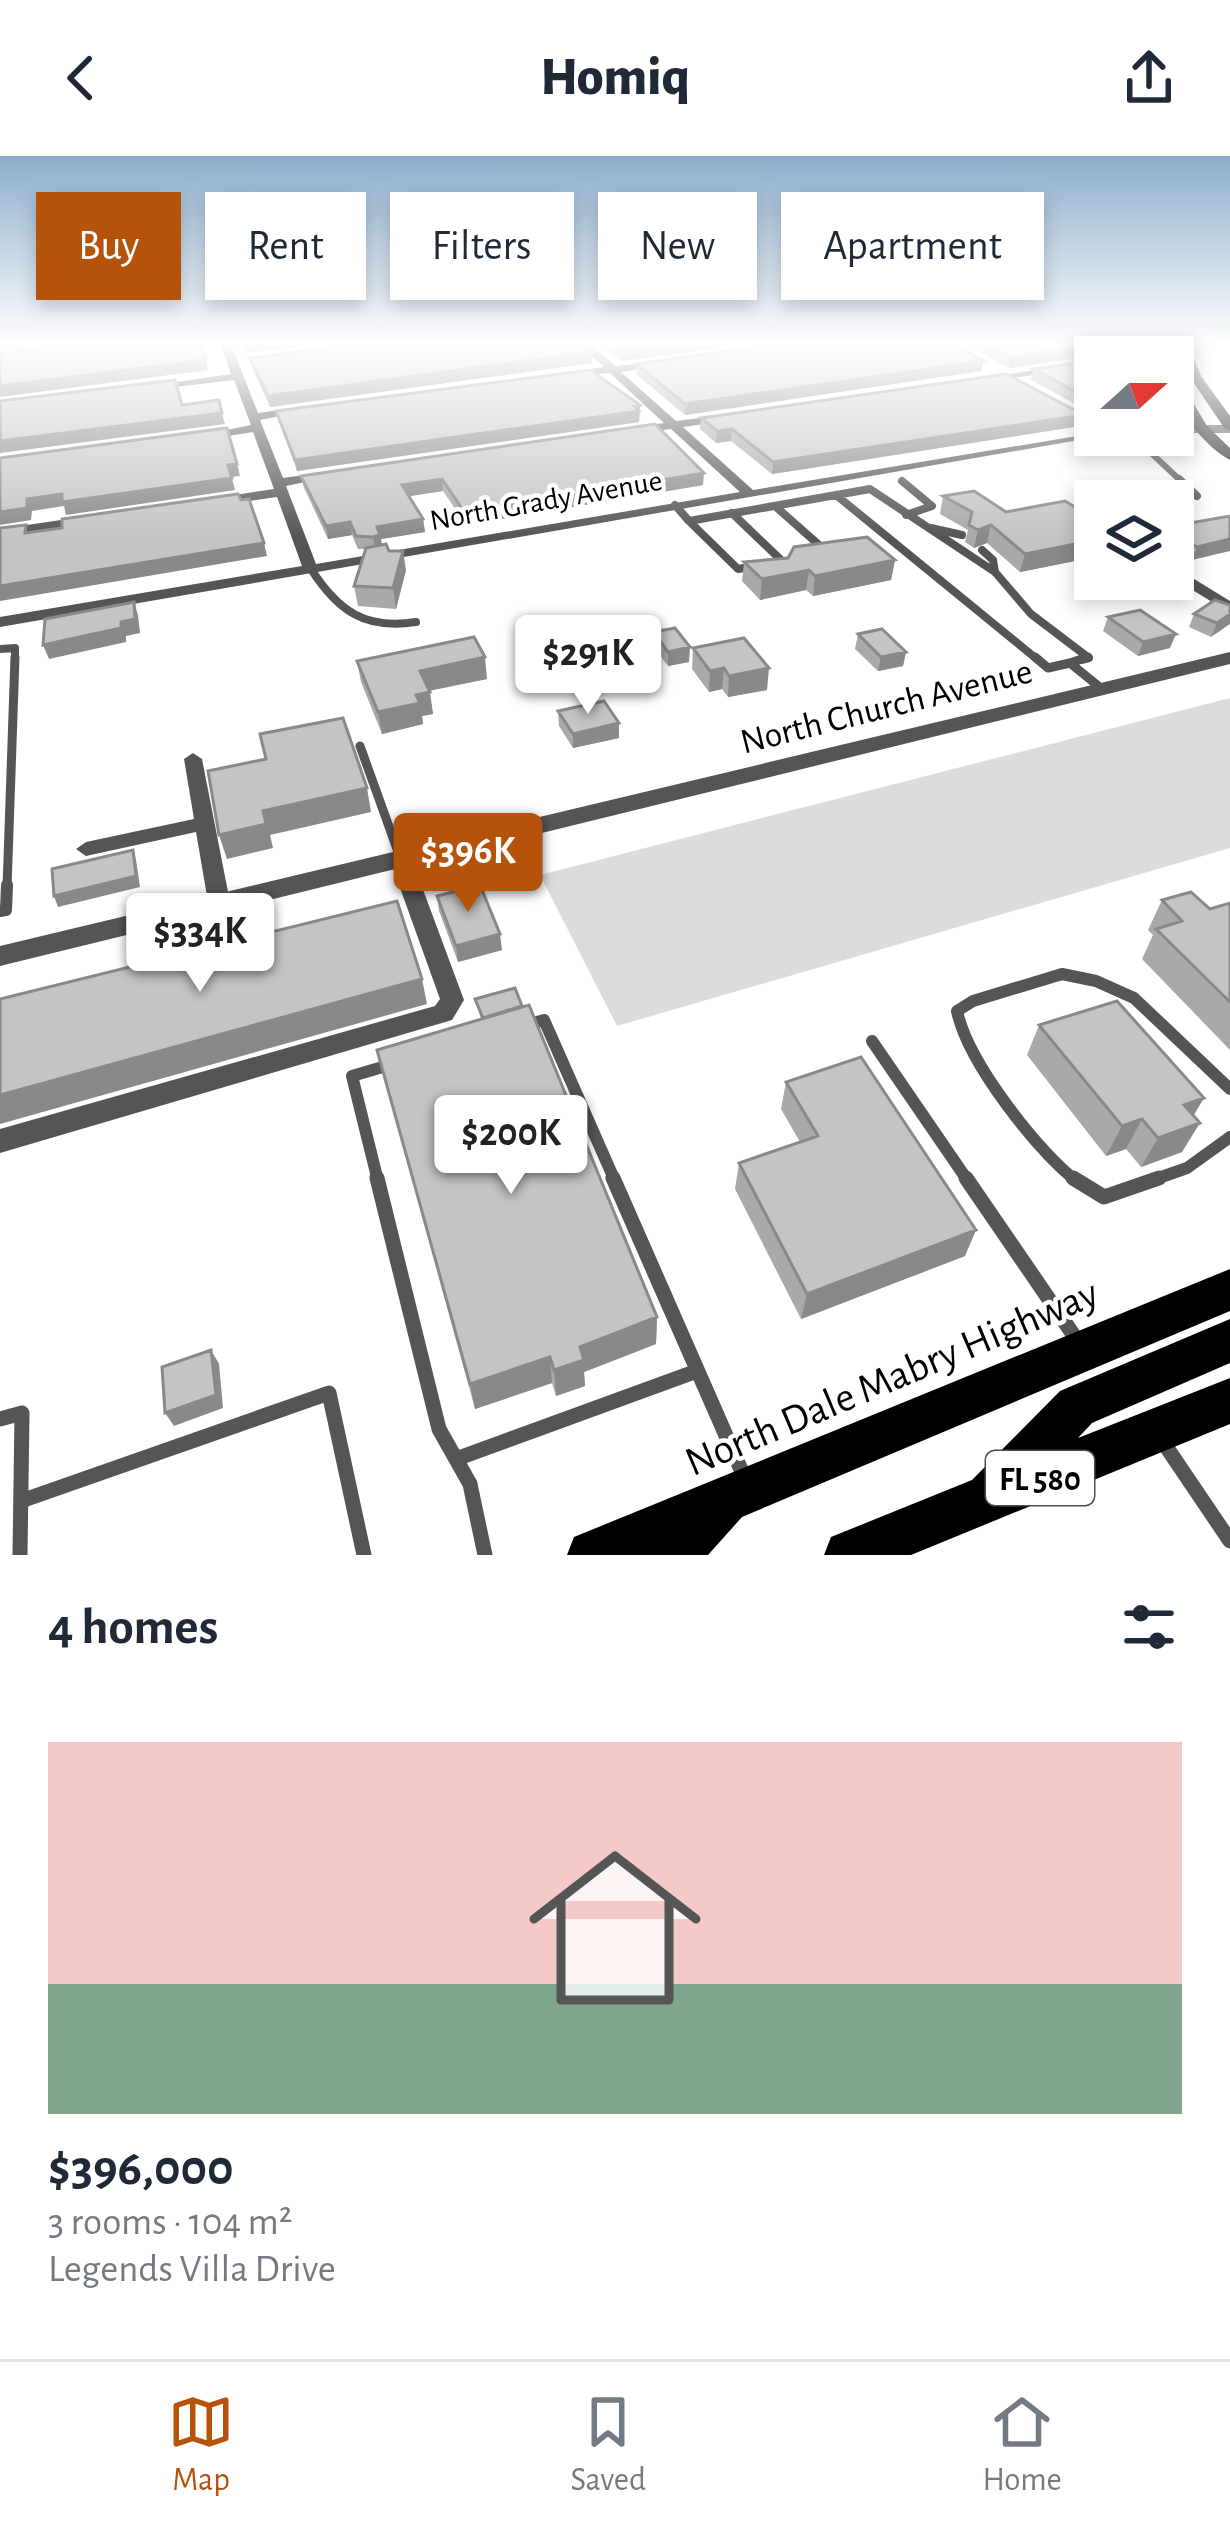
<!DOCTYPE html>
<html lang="en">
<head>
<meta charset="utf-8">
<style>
	:root { --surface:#fff; --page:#f2f2f3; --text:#1f2937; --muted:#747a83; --line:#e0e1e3; --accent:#b45309 }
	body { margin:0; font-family:"Alegreya Sans",sans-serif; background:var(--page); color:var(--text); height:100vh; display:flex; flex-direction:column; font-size:45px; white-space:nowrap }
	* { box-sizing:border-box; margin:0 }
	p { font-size:39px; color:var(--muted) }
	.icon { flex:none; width:66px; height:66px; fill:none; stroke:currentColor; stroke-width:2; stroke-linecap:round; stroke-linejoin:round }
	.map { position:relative; height:1399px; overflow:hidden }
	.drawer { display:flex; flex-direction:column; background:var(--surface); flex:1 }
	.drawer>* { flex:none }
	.hud { position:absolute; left:36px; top:36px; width:1158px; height:108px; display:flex; gap:24px }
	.needle { width:78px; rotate:69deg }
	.tools { position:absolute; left:1074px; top:180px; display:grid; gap:24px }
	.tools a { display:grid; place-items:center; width:120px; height:120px; border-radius:0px; background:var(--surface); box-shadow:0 6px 18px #0003; font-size:60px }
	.price { position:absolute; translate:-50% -102px; padding:0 27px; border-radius:12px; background:#fff; color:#222; font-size:39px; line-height:78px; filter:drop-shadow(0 3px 6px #0008) }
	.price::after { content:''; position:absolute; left:50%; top:72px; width:36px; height:27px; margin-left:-18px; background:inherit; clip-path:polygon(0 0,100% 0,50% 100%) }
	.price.current { background:var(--accent); color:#fff }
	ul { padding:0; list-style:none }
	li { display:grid; align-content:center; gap:24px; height:636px; padding:0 48px }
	li span { display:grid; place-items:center; height:372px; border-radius:0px; color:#555 }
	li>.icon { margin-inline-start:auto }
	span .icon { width:216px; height:216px; fill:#fffc; stroke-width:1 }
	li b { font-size:51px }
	h2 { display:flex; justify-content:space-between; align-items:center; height:144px; padding:0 48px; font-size:51px }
	.pill { padding:0 42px; border-radius:0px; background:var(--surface); box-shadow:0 6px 18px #0003; font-size:42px; line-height:108px }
	.pill.current { background:var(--accent); color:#fff }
	header { display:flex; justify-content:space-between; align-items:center; height:156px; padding:0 48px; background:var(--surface); font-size:54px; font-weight:800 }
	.menu { display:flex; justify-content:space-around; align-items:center; height:168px; border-top:3px solid var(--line); background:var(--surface); font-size:33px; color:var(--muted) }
	.menu a { display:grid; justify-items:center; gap:6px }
	.menu .current { color:var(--accent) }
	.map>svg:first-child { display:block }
	.green { fill:#dcdcdc }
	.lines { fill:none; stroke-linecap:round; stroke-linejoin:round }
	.service-far4 { stroke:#555; stroke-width:6 }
	.service-far3 { stroke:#555; stroke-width:8 }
	.service-far2 { stroke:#555; stroke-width:9 }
	.service-far1 { stroke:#555; stroke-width:12 }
	.service { stroke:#555; stroke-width:15 }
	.minor { fill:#555; fill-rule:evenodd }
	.tertiary { fill:#555; fill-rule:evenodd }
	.secondary { fill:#222; fill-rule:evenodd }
	.primary { fill:#000; fill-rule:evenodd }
	.wall { fill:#a9a9a9 }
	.shaded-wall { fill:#898989 }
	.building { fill:#c4c4c4; stroke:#898989; stroke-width:3 }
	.labels { text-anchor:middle; stroke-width:9; stroke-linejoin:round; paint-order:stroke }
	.far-street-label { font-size:30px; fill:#000; stroke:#fff }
	.shield { fill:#fff; stroke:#4c4c4c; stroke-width:3 }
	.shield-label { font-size:33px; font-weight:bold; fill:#000 }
	.street-label { font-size:36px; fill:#000; stroke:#fff }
	.near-street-label { font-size:42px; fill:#000; stroke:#fff }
</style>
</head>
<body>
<header><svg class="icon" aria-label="back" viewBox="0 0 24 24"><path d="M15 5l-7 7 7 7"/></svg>Homiq<svg class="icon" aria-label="share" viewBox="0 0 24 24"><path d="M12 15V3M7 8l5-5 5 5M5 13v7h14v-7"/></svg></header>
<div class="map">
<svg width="1230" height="1399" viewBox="0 0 1230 1399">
	<rect width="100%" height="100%" fill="#fff"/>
	<path class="green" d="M1230 542V692L617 870 540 719Z"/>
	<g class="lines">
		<path class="service-far4" d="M1132 279 1182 326"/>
		<path class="service-far3" d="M1179 323 1197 340
			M902 325 932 350 906 359
			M836 339 1038 504
			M675 349 689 365 870 333 995 416 1031 458 1089 502 1081 504
			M775 350 827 396
			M732 357 782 405
			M689 365 738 413 756 410
			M931 372 962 379
			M982 394 993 404 995 416
			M311 413C338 455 365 474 416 466
			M0 493 15 492V504"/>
		<path class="service-far2" d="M1035 501 1048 512 1070 507
			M1088 501 1070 507 1102 533
			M360 590 401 704
			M7 732 15 501"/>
		<path class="service-far1" d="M0 755 6 754 7 729
			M526 869 544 864 615 1025
			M872 885 968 1025
			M378 1025 352 920 393 908
			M1076 1025C1035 991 968 907 957 855L973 845 1062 818 1096 825 1134 842 1230 933
			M1150 1025 1187 1012 1230 981"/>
		<path class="service" d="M377 1022 439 1273 470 1328 485 1399
			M613 1022 746 1325
			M966 1022 1079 1187
			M1073 1022 1104 1041 1159 1022
			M0 1263 22 1257 20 1399
			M1161 1283 1230 1385
			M456 1303 697 1215
			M21 1345 329 1237 364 1399"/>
		<path class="minor" d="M220 186H230L258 257 301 251 307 255 260 264 283 322 326 316 333 320 286 330 316 408 740 336 671 273 625 279V273L664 267 610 217 566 221V217L604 211 577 186H588L615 210 668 205 664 210 621 216 676 265 733 258V264L683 271 753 334 1095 277 1108 279 0 471V461L302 410 277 341 214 350 207 346 214 342 274 333 253 276 203 284 197 280 251 269 234 224 149 234 143 231 231 218Z
			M1095 204V210L986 226 980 223Z
			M1173 269H1230V277H1173Z
			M88 360 93 361V367L0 381V373Z
			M1173 410 1230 445V457L1173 422Z
			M193 597 202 603 230 746 219 754 208 746 196 676 86 700 76 693 86 686 194 663 184 603Z
			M401 697 412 704 464 844 452 864 0 997V973L435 850 440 843 390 704Z"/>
		<path class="tertiary" d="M1230 496V508L0 810V790Z"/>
		<path class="secondary" d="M1151 186H1163L1169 201H1157Z
			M1175 186H1187L1201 220 1230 260V274L1225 273 1189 220Z
			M1173 219 1179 223 1207 270 1230 292V304C1203 289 1173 252 1173 219Z"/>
		<path class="primary" d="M1230 1113V1155L742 1361 708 1399H567L574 1381Z
			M1230 1163V1207L1092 1267 1078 1282 1230 1222V1268L911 1399H824L831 1381 972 1324 1060 1235Z"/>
	</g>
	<path class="wall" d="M596 186H763L622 205Z
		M961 186H1110L1108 195 1091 197 1090 200 1009 212Z
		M250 202 592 207 270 251 252 212Z
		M1095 204V259L1031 224 1034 213Z
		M984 205 981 215 685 259 636 218V208Z
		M640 249 639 266 297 315 276 255Z
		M1084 259 1080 270 772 318 731 285 716 287 700 273 701 262Z
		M301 320 703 329 466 369 443 335 409 340 423 363 425 376 381 383 382 389 406 414 396 453 358 450 354 430 366 393H358L352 379 328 383 304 332Z
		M943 340 1006 356 1095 363V401L1020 416 987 387 974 392 965 386 968 374 940 358Z
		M1230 360 1192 404 1173 393V370Z
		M895 404 891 424 813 440 806 434 760 444 742 425 744 406Z
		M1230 449 1211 481 1189 471 1194 458Z
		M1108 461 1170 492 1138 500 1103 475Z
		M654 476 689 506 668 510 653 490Z
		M858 478 906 496 903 510 878 515 855 493Z
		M693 492 767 534 728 541 722 533 709 536 692 513Z
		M357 505 487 523 429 535 433 558 422 560 423 568 382 578 361 526Z
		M558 555 619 567V582L573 592 559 570Z
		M437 740 502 794 458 806 439 755Z
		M1162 744 1210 753 1230 747V894L1142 803 1153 779 1148 774Z
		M475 843 657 1161 656 1188 584 1216 585 1230 556 1240 552 1227 475 1253 377 894 481 863Z
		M1039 869 1193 960 1182 996 1141 1011 1126 993 1106 1000 1027 899Z
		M786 926 965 1100 801 1163 735 1033 739 1007 800 986 781 953Z"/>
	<path class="shaded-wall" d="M0 186H76L0 194Z
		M256 186H343L246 197 244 187Z
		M687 186H763L622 205V194Z
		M1110 186 1108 195 1091 197 1090 200 1009 212 1011 202Z
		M592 196V207L270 251 268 240Z
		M206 204 208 214 0 241V230Z
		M984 205 981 215 685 259V248Z
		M640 249 639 266 297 315 295 304Z
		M222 257 225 268 0 297V285Z
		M1084 259 1080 270 772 318 773 306Z
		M732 273 731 285 716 287 717 275Z
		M237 308 240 320 230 321 228 309Z
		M704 317 703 329 466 369 465 357Z
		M232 322 235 334 66 359 64 350 32 355 31 364 0 369V356L27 343Z
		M442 323 443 335 404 341 402 329Z
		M423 363 425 376 381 383 382 392 375 393 373 381 377 371Z
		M350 366 352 379 328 383 326 370Z
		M991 369 987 387 974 392 978 374Z
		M1230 383V395L1192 404 1197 391Z
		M1095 384V401L1020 416 1025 398Z
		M264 387 267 400 0 445V430Z
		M403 395 406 414 396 453 393 432Z
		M895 404 891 424 813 440 815 420Z
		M809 414 806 434 760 444 762 423Z
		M134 446 138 459 140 477 126 480V486L49 503 43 489 121 466Z
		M1230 458V468L1211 481 1217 467Z
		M1176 478 1170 492 1138 500 1143 486Z
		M690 491 689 506 668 510V496Z
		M906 496 903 510 878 515 881 501Z
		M485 501 487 523 422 536 420 515Z
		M724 512 722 533 709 536 710 515Z
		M769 512 767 534 728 541 729 520Z
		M430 536 433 558 422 560 423 568 382 578 378 556 416 539Z
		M619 567V582L573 592V578Z
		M367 632 371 656 270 679 273 692 227 703 219 679 263 655Z
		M133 694 136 704 140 731 58 751 54 740Z
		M500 778 502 794 458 806 456 790Z
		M422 823 427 848 0 968V939Z
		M1204 942 1186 972 1200 967 1182 996 1141 1011 1158 982 1184 949Z
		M1142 963 1126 993 1106 1000 1122 970Z
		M976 1074 965 1100 801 1163 807 1138Z
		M657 1161 656 1188 584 1216 585 1230 556 1240 554 1214 580 1191Z
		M211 1194 219 1208 223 1252 174 1270 165 1257Z
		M550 1201 552 1227 475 1253 470 1228Z"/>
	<path class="building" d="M98 186H200L206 204 0 230V197Z
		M370 186H581L592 196 268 240 250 202Z
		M610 186H687L622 194Z
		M790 186H949L984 205 685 248 636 208Z
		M982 186H1103L1089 188 1093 190 1011 202Z
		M1102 194 1117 201H1100Z
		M1095 204V220L1083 222 1095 229V246L1034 213Z
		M590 214 640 249 634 250 639 255 295 304 276 255Z
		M1006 218 1084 259 773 306 732 273 717 275 701 262Z
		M175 224 182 249 219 244 222 257 0 285V245Z
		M655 268 704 317 465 357 442 323 402 329 423 363 377 371 380 379 373 381 356 380 350 366 326 370 301 320Z
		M227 272 237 308 228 309 232 322 62 346V338L27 343V352L0 356V302Z
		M974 335 1006 356 1065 345 1095 363V384L1025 398 991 369 978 374 969 369 972 356 943 340Z
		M238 338 241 344 249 343 264 387 0 430V372L26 369 25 377 62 372V363Z
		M1230 360V383L1197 391 1173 377V370Z
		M867 381 895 404 815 420 809 414 762 423 744 406 788 402 794 391Z
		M386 388 389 395H403L393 432 354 430 366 392Z
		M1215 444 1230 449V458L1217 467 1194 458Z
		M134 446 135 463 121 466V472L43 489 45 463Z
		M1140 454 1176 478 1143 486 1108 461Z
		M675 472 690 491 668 496 654 476Z
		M882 473 906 496 881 501 858 478Z
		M474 481 485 501 420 515 430 536 416 539 420 547 378 556 357 505Z
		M744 482 769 512 729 520 724 512 710 515 693 492Z
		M604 545 619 567 573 578 558 555Z
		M343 562 367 632 263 655 266 668 219 679 208 615 266 603 260 578Z
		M133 694 136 720 54 740 52 713Z
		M480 729 500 778 456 790 437 740Z
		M1191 736 1210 753 1230 747V846L1156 773 1182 765 1162 744Z
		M397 745 422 823 0 939V843Z
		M515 832 522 850 483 862 475 843Z
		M1117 845 1204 942 1184 949 1200 967 1158 982 1142 963 1122 970 1039 869Z
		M529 849 657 1161 580 1191 584 1204 554 1214 550 1201 470 1228 377 894Z
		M861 901 976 1074 807 1138 739 1007 818 980 786 926Z
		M211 1194 216 1239 165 1257 162 1211Z"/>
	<linearGradient id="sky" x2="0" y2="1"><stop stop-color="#8cadcc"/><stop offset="0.49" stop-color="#fff"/><stop offset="1" stop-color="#fff" stop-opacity="0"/></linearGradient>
	<rect width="1230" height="382" fill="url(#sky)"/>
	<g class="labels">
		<g class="far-street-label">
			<text transform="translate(546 344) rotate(-10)" y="10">North Grady Avenue</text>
		</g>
		<rect class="shield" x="986" y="1295" width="108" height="54" rx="9"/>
		<g class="shield-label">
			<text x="1040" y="1334">FL 580</text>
		</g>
		<g class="street-label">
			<text transform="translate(886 549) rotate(-14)" y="13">North Church Avenue</text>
		</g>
		<g class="near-street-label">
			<text transform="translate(891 1220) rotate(-23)" y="15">North Dale Mabry Highway</text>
		</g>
	</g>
</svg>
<div class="tools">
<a><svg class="needle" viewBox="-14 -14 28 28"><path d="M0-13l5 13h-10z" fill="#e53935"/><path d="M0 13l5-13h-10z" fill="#747a83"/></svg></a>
<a><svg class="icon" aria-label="layers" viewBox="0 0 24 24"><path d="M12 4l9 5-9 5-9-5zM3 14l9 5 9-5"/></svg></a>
</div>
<b class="price" style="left:588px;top:561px">$291K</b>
<b class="price current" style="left:468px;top:759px">$396K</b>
<b class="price" style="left:200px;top:839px">$334K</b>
<b class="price" style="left:511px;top:1041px">$200K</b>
<div class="hud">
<a class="pill current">Buy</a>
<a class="pill">Rent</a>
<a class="pill">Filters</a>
<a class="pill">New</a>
<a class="pill">Apartment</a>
</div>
</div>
<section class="drawer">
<h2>4 homes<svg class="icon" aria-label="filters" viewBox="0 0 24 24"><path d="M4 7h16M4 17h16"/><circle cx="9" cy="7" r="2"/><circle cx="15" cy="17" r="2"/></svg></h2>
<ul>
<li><span style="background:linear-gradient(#f6c9c9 65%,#7fa58c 0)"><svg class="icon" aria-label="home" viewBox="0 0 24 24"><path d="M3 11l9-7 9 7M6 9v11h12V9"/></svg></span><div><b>$396,000</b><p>3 rooms · 104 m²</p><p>Legends Villa Drive</p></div></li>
</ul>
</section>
<nav class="menu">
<a class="current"><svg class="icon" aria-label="map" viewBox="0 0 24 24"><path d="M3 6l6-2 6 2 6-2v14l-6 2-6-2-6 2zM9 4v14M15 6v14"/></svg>Map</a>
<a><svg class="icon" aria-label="saved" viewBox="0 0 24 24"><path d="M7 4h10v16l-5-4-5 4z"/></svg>Saved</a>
<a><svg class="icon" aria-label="home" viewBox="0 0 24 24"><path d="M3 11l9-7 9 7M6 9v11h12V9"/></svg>Home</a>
</nav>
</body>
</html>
